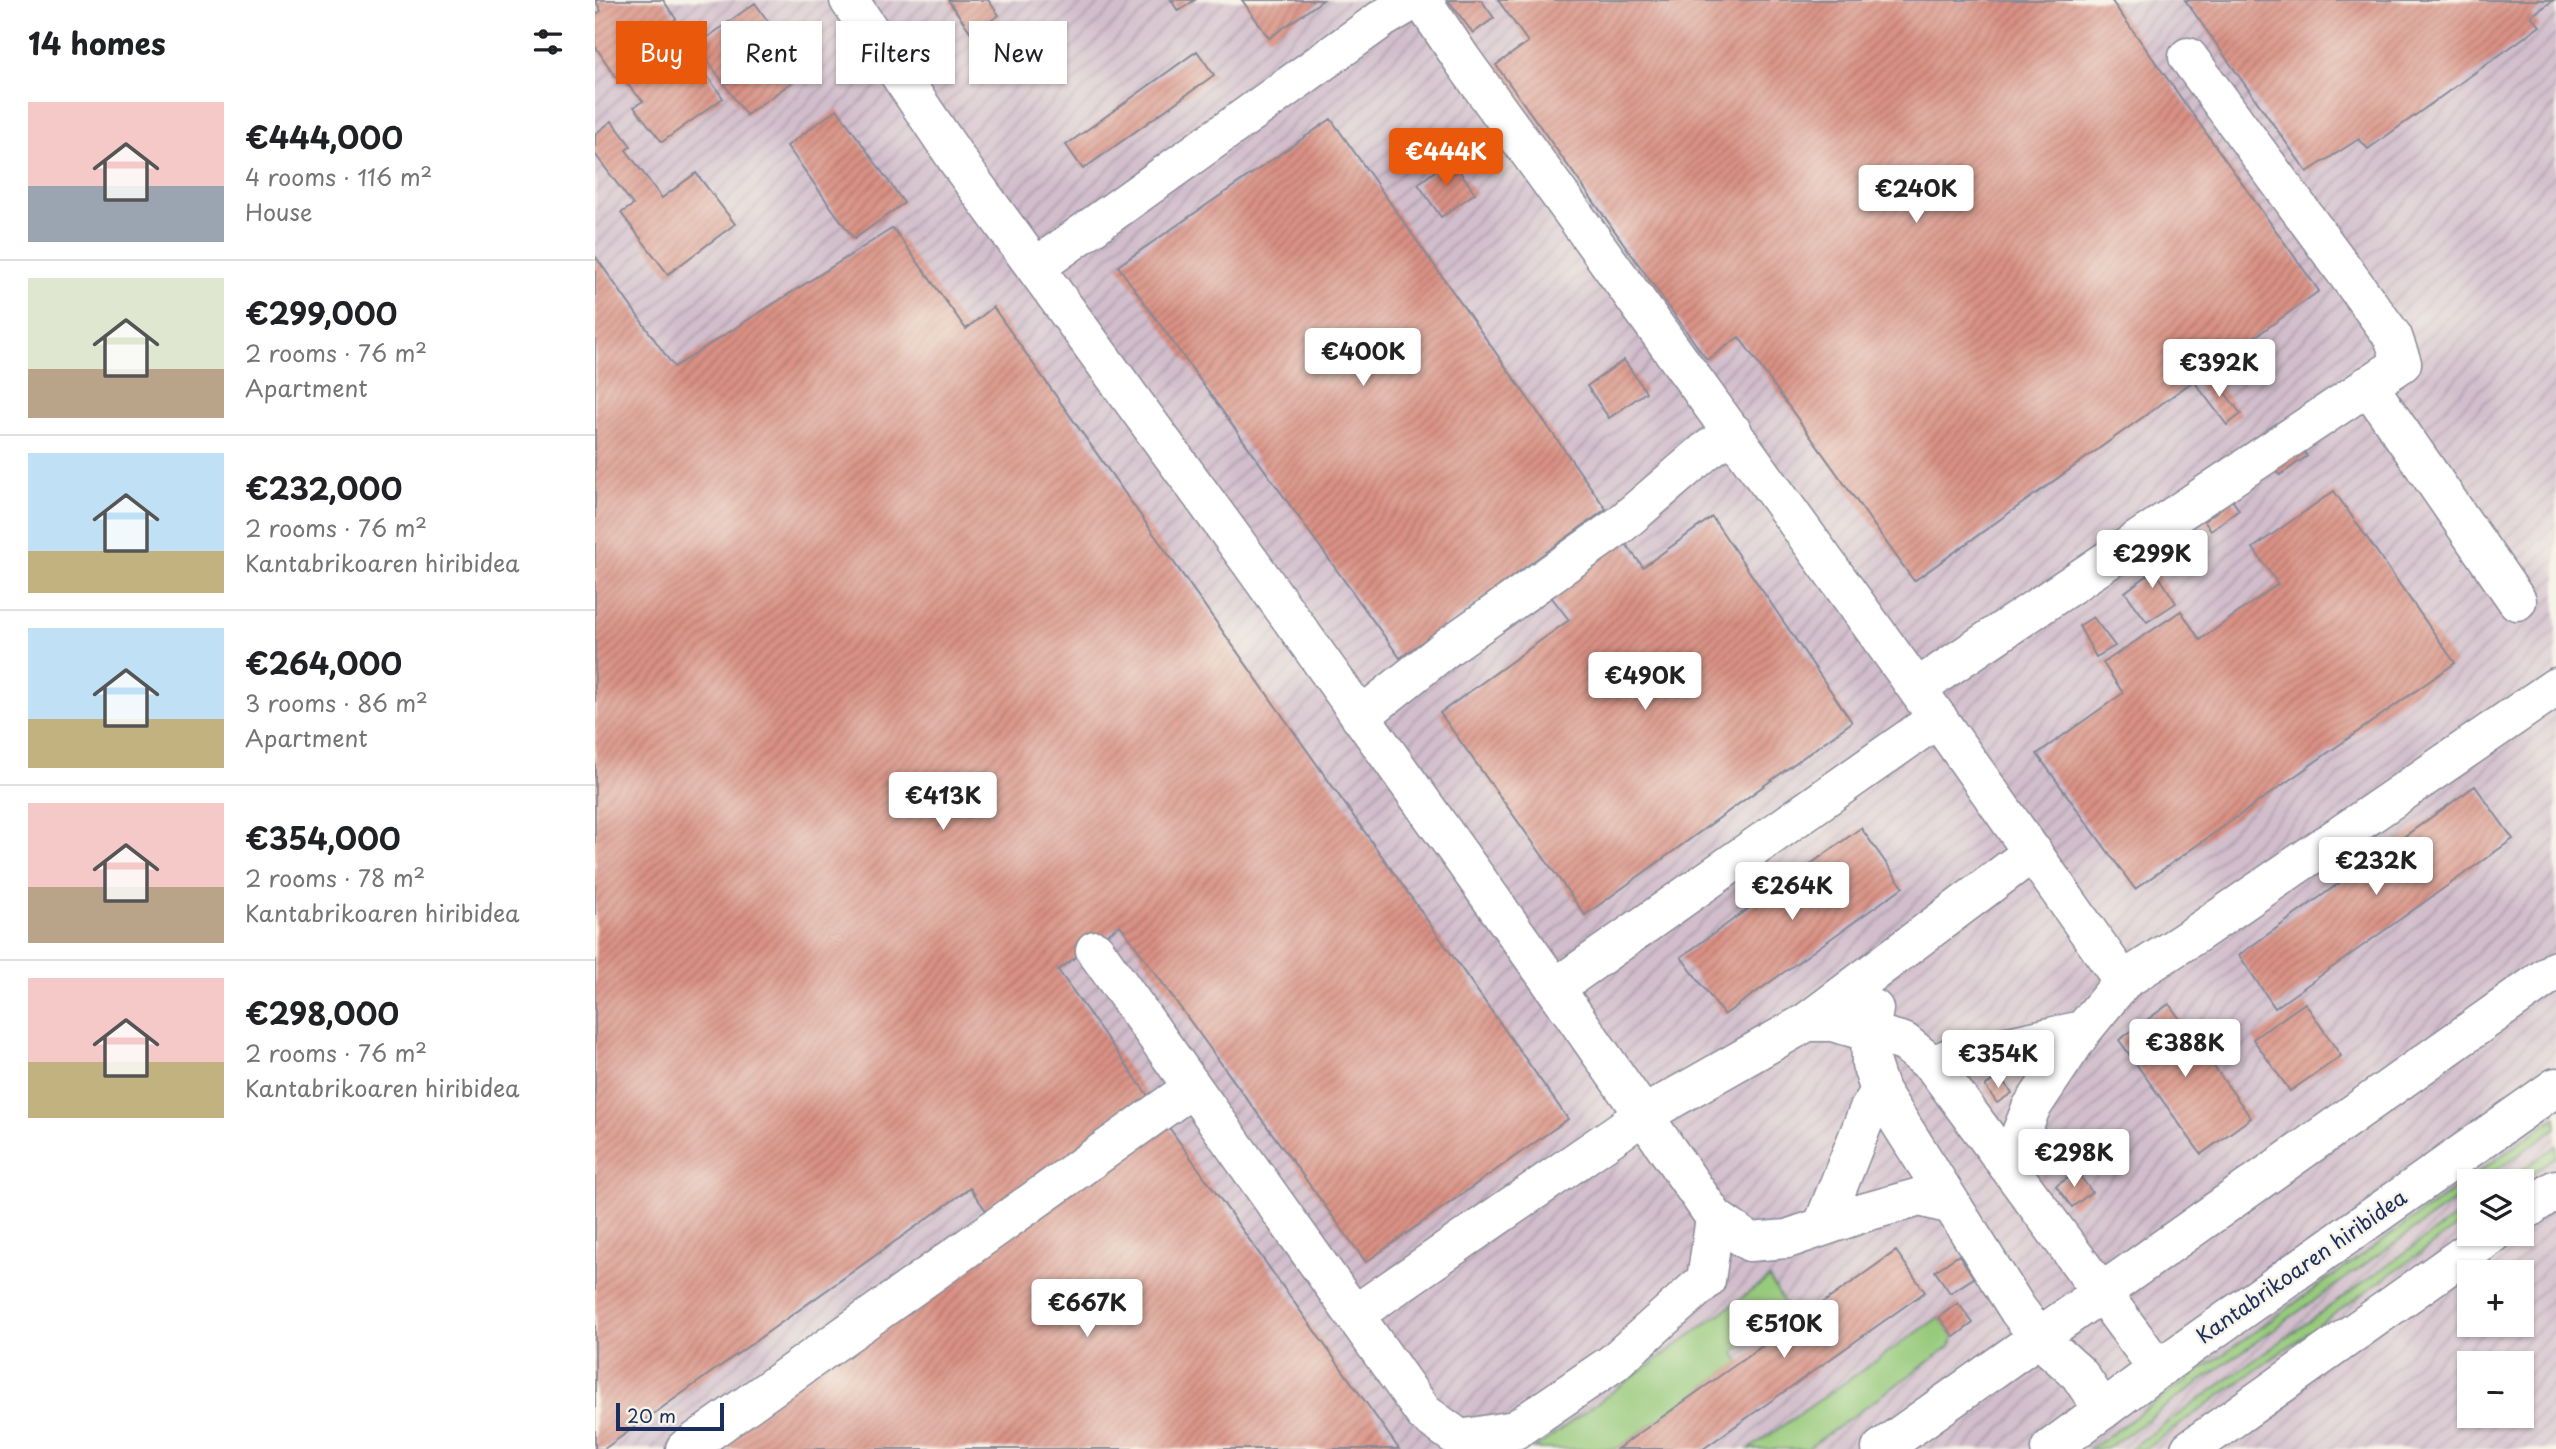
<!DOCTYPE html>
<html lang="en">
<head>
<meta charset="utf-8">
<style>
	:root { --surface:#fff; --page:#f6f6f6; --text:#202124; --muted:#757577; --line:#e0e0e0; --accent:#ea580c }
	body { margin:0; font-family:"Playpen Sans",sans-serif; background:var(--page); color:var(--text); height:100vh; display:flex; flex-direction:column; font-size:26px; white-space:nowrap }
	* { box-sizing:border-box; margin:0 }
	p { font-size:23px; color:var(--muted) }
	.icon { flex:none; width:38px; height:38px; fill:none; stroke:currentColor; stroke-width:2; stroke-linecap:round; stroke-linejoin:round }
	.map { position:relative; flex:1; overflow:hidden }
	.panel { display:flex; flex-direction:column; background:var(--surface); width:595px }
	.panel>* { flex:none }
	.top-card { position:absolute; left:21px; top:21px; width:665px; height:63px; display:flex; gap:14px }
	.tools { position:absolute; left:1862px; top:1169px; display:grid; gap:14px }
	.tools a { display:grid; place-items:center; width:77px; height:77px; border-radius:0px; background:var(--surface); box-shadow:0 2px 5px #0004; font-size:35px }
	.scale { position:absolute; left:21px; bottom:18px; width:108px; box-sizing:border-box; padding-left:7px; border:4px solid #1b2f5e; border-top:0; font-size:19px; line-height:24px; white-space:nowrap; color:#1b2f5e; -webkit-text-stroke:5px #f7f3e8; paint-order:stroke }
	.price { position:absolute; translate:-50% -60px; padding:0 16px; border-radius:7px; background:#fff; color:#222; font-size:23px; line-height:46px; filter:drop-shadow(0 2px 4px #0008) }
	.price::after { content:''; position:absolute; left:50%; top:42px; width:21px; height:16px; margin-left:-10px; background:inherit; clip-path:polygon(0 0,100% 0,50% 100%) }
	.price.active { background:var(--accent); color:#fff }
	ul { padding:0; list-style:none }
	li { display:flex; align-items:center; gap:21px; height:175px; padding:0 28px }
	li+li { border-top:2px solid var(--line) }
	li span { display:grid; place-items:center; flex:none; width:196px; height:140px; border-radius:0px; color:#555 }
	li>.icon { margin-inline-start:auto }
	span .icon { width:84px; height:84px; fill:#fffc; stroke-width:1 }
	li b { font-size:30px }
	h2 { display:flex; justify-content:space-between; align-items:center; height:84px; padding:0 28px; font-size:30px }
	.pill { padding:0 24px; border-radius:0px; background:var(--surface); box-shadow:0 2px 5px #0004; font-size:24px; line-height:63px }
	.pill.active { background:var(--accent); color:#fff }
	main { display:flex; flex:1; min-height:0 }
	.map>svg:first-child { display:block }
	.industrial { fill:url(#industrial-furrows); fill-rule:evenodd }
	.green { fill:#97ca7b; stroke:#597c6c; stroke-width:2 }
	.building { fill:url(#building-hatch) }
	.lines { fill:none; stroke-linecap:round; stroke-linejoin:round }
	.minor-casing { stroke:#888b98; stroke-width:41 }
	.major-casing { stroke:#888b98; stroke-width:41 }
	.minor { stroke:#fff; stroke-width:38 }
	.major { stroke:#fff; stroke-width:38 }
	.labels { text-anchor:middle; stroke-width:5; stroke-linejoin:round; paint-order:stroke }
	.street-label { font-size:21px; fill:#1b2f5e; stroke:#f7f3e8 }
</style>
</head>
<body>
<main>
<section class="panel">
<h2>14 homes<svg class="icon" aria-label="filters" viewBox="0 0 24 24"><path d="M4 7h16M4 17h16"/><circle cx="9" cy="7" r="2"/><circle cx="15" cy="17" r="2"/></svg></h2>
<ul>
<li><span style="background:linear-gradient(#f6c9c9 60%,#9aa5b1 0)"><svg class="icon" aria-label="home" viewBox="0 0 24 24"><path d="M3 11l9-7 9 7M6 9v11h12V9"/></svg></span><div><b>€444,000</b><p>4 rooms · 116 m²</p><p>House</p></div></li>
<li><span style="background:linear-gradient(#dfe7d0 65%,#b9a48a 0)"><svg class="icon" aria-label="home" viewBox="0 0 24 24"><path d="M3 11l9-7 9 7M6 9v11h12V9"/></svg></span><div><b>€299,000</b><p>2 rooms · 76 m²</p><p>Apartment</p></div></li>
<li><span style="background:linear-gradient(#bfe0f5 70%,#c2b280 0)"><svg class="icon" aria-label="home" viewBox="0 0 24 24"><path d="M3 11l9-7 9 7M6 9v11h12V9"/></svg></span><div><b>€232,000</b><p>2 rooms · 76 m²</p><p>Kantabrikoaren hiribidea</p></div></li>
<li><span style="background:linear-gradient(#bfe0f5 65%,#c2b280 0)"><svg class="icon" aria-label="home" viewBox="0 0 24 24"><path d="M3 11l9-7 9 7M6 9v11h12V9"/></svg></span><div><b>€264,000</b><p>3 rooms · 86 m²</p><p>Apartment</p></div></li>
<li><span style="background:linear-gradient(#f6c9c9 60%,#b9a48a 0)"><svg class="icon" aria-label="home" viewBox="0 0 24 24"><path d="M3 11l9-7 9 7M6 9v11h12V9"/></svg></span><div><b>€354,000</b><p>2 rooms · 78 m²</p><p>Kantabrikoaren hiribidea</p></div></li>
<li><span style="background:linear-gradient(#f6c9c9 60%,#c2b280 0)"><svg class="icon" aria-label="home" viewBox="0 0 24 24"><path d="M3 11l9-7 9 7M6 9v11h12V9"/></svg></span><div><b>€298,000</b><p>2 rooms · 76 m²</p><p>Kantabrikoaren hiribidea</p></div></li>
</ul>
</section>
<div class="map">
<svg width="1961" height="1449" viewBox="0 0 1961 1449">
	<defs>
		<pattern id="industrial-furrows" width="10" height="10" patternUnits="userSpaceOnUse" patternTransform="scale(1.75)"><rect width="10" height="10" fill="#d1bdcb"/><path d="M-1 1l2-2M0 10L10 0M9 11l2-2" fill="none" stroke="#a99aa8"/></pattern>
		<pattern id="building-hatch" width="6" height="6" patternUnits="userSpaceOnUse" patternTransform="scale(1.75)"><rect width="6" height="6" fill="#da9184"/><path d="M-1 1l2-2M0 6l6-6M5 7l2-2" fill="none" stroke="#b0776f"/></pattern>
	</defs>
	<rect width="100%" height="100%" fill="#f7f3e8"/>
	<filter id="ink" filterUnits="userSpaceOnUse"><feTurbulence type="fractalNoise" baseFrequency=".0143" numOctaves="2"/><feDisplacementMap in="SourceGraphic" scale="14" xChannelSelector="R" yChannelSelector="G"/><feConvolveMatrix kernelMatrix="1 2 1 2 8 2 1 2 1" color-interpolation-filters="sRGB"/></filter>
	<filter id="wash" filterUnits="userSpaceOnUse"><feTurbulence type="fractalNoise" baseFrequency=".00686" numOctaves="4" result="noise"/><feDisplacementMap in="SourceGraphic" scale="28" xChannelSelector="R" yChannelSelector="G"/><feGaussianBlur stdDeviation="1.57" result="paint"/><feColorMatrix in="noise" values="0 0 0 0 0 0 0 0 0 0 0 0 0 0 0 0 0 1.4 0 .05"/><feComposite in="paint" operator="in"/></filter>
	<g filter="url(#wash)">
		<rect width="100%" height="100%" fill="#f4e7d1"/>
		<path class="industrial" d="M0 0H1961V1449H0ZM1874 1181H1927V1234H1874ZM1874 1272H1927V1325H1874ZM1874 1363H1927V1416H1874Z"/>
		<path class="green" d="M1961 1117V1128L1886 1181H1874V1190L1511 1449H1495Z
			M1961 1146V1156L1926 1181H1911Z
			M1874 1207V1218L1550 1449H1535Z
			M1174 1278 1194 1311 1139 1352 1145 1362 1022 1449H939Z
			M1344 1317 1359 1337 1355 1346 1212 1449H1154Z"/>
		<g id="blocks">
			<path class="building" d="M0 0H68L81 19 66 29 76 42 84 37 128 98 67 142 39 107 48 101 28 80 24 82 0 46V15L6 11Z
				M353 0H393L404 15 377 34Z
				M576 0H600L583 11Z
				M647 0H728L674 38Z
				M853 0H886L899 18 878 33Z
				M903 0H1516L1724 291 1319 581 1144 337 1112 360 901 65 933 42Z
				M1590 0H1959L1936 16 1945 26 1773 149 1764 139 1712 172Z
				M160 3 210 73 151 115 102 45Z
				M602 51 619 75 488 169 471 145Z
				M242 109 309 203 259 239 192 146Z
				M736 119 1011 509 805 658 523 266Z
				M17 121 36 146 31 150 67 198 101 173 140 224 73 274 26 213 38 205 0 154V134Z
				M856 159 880 193 846 217 823 184Z
				M298 228 371 329 398 307 973 1119 771 1262 525 925 463 970 554 1097 392 1212 375 1188 9 1449H0V256L79 367Z
				M1029 360 1051 392 1014 418 992 386Z
				M1615 373 1646 414 1632 425 1601 384Z
				M1704 445 1712 456 1685 475 1677 464Z
				M1739 491 1860 663 1540 889 1442 754 1528 693 1508 663 1586 611 1605 640 1683 584 1658 548Z
				M1637 500 1644 510 1616 530 1609 521Z
				M1117 517 1257 722 990 915 845 713 974 620 954 594 1028 540 1048 567Z
				M1568 549 1575 559 1560 570 1581 603 1552 622 1530 592 1553 575 1546 565Z
				M1498 617 1520 646 1501 657 1484 626Z
				M1880 786 1918 839 1680 1008 1644 955Z
				M1266 828 1308 887 1129 1015 1086 957Z
				M1710 1003 1746 1056 1695 1091 1658 1039Z
				M1574 1004 1656 1118 1606 1154 1524 1040Z
				M1404 1076 1417 1093 1402 1103 1390 1086Z
				M568 1119 804 1449H104Z
				M1482 1172 1497 1192 1477 1207 1461 1186Z
				M1301 1251 1330 1292 1108 1449H1022Z
				M1364 1255 1379 1278 1355 1293 1340 1271Z
				M1363 1303 1378 1323 1359 1337 1344 1317Z"/>
		</g>
	</g>
	<g filter="url(#ink)">
		<use href="#blocks" fill-opacity="0" stroke="#888b98" stroke-width="2"/>
		<g class="lines">
			<defs>
				<path id="minor" d="M254 0 369 170 656 563 960 988 1120 1218 1155 1242 1192 1239 1271 1212 1325 1197 1357 1205 1423 1310 1444 1338 1484 1374 1508 1410
					M827 0 868 61 1310 672 1528 981 1488 1030 1436 1108 1413 1166
					M441 267 787 19 819 0
					M1773 385 1922 601
					M1322 688 1807 363 1798 337 1593 57
					M765 717 854 646 1025 525 1111 451 1138 432
					M500 950 829 1413 865 1439 920 1430 1018 1363 1111 1280 1120 1218
					M1528 981 1601 934 1961 687
					M960 988 1343 718
					M1279 1009 1275 1032 1276 1064 1285 1091 1357 1205
					M1212 1022 1438 852
					M1339 1066C1363 1050 1386 1051 1413 1046 1438 1041 1463 1035 1488 1030
					M1227 1227 1273 1111 1285 1091
					M759 1315 1047 1116 1212 1022H1237L1309 1042 1339 1066 1563 1369
					M90 1449 597 1088
					M1286 1449 1961 970"/>
				<path id="major" d="M1927 1213 1961 1189
					M1455 1449 1563 1369 1961 1087
					M1595 1449 1898 1234"/>
			</defs>
			<use href="#minor" class="minor-casing"/>
			<use href="#major" class="major-casing"/>
			<use href="#minor" class="minor"/>
			<use href="#major" class="major"/>
		</g>
	</g>
	<g class="labels">
		<g class="street-label">
			<text transform="translate(1707 1267) rotate(-35)" y="7">Kantabrikoaren hiribidea</text>
		</g>
	</g>
</svg>
<div class="tools">
<a><svg class="icon" aria-label="layers" viewBox="0 0 24 24"><path d="M12 4l9 5-9 5-9-5zM3 14l9 5 9-5"/></svg></a>
<a>+</a>
<a>−</a>
</div>
<div class="scale">20 m</div>
<b class="price active" style="left:851px;top:188px">€444K</b>
<b class="price" style="left:1321px;top:225px">€240K</b>
<b class="price" style="left:768px;top:388px">€400K</b>
<b class="price" style="left:1624px;top:399px">€392K</b>
<b class="price" style="left:1557px;top:590px">€299K</b>
<b class="price" style="left:1050px;top:712px">€490K</b>
<b class="price" style="left:348px;top:832px">€413K</b>
<b class="price" style="left:1781px;top:897px">€232K</b>
<b class="price" style="left:1197px;top:922px">€264K</b>
<b class="price" style="left:1590px;top:1079px">€388K</b>
<b class="price" style="left:1403px;top:1090px">€354K</b>
<b class="price" style="left:1479px;top:1189px">€298K</b>
<b class="price" style="left:492px;top:1339px">€667K</b>
<b class="price" style="left:1189px;top:1360px">€510K</b>
<div class="top-card">
<a class="pill active">Buy</a>
<a class="pill">Rent</a>
<a class="pill">Filters</a>
<a class="pill">New</a>
</div>
</div>
</main>
</body>
</html>
